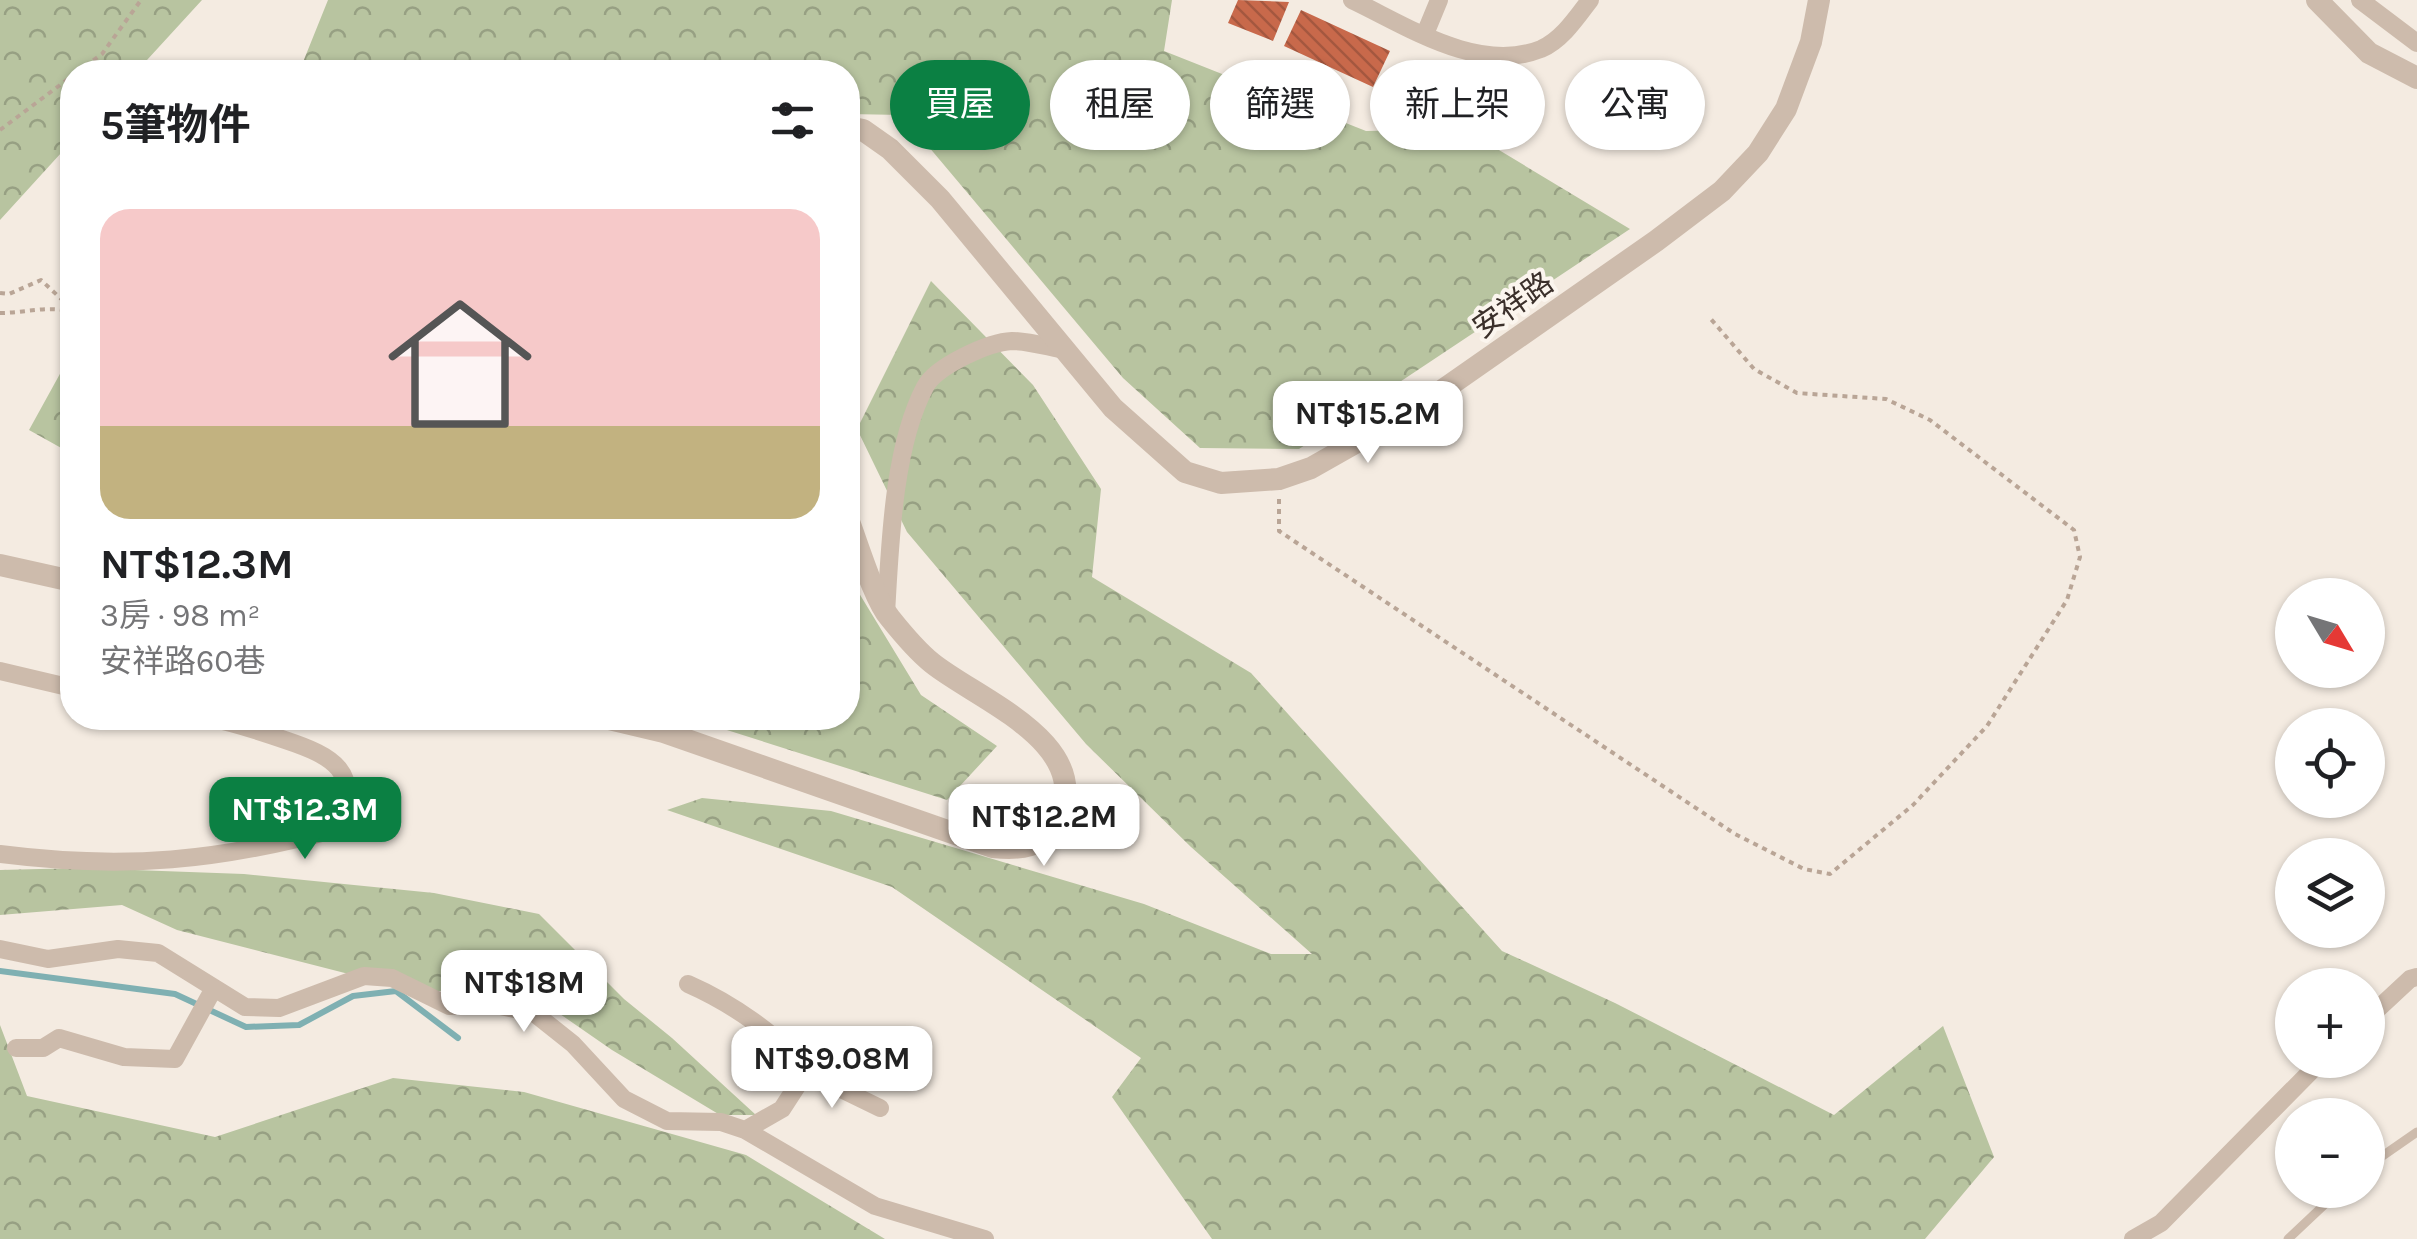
<!DOCTYPE html>
<html lang="zh-TW">
<head>
<meta charset="utf-8">
<style>
	:root { --surface:#fff; --page:#f6f6f6; --text:#202124; --muted:#757577; --line:#e0e0e0; --accent:#0b8043 }
	body { margin:0; font-family:Karla,"Noto Sans TC",sans-serif; background:var(--page); color:var(--text); height:100vh; display:flex; flex-direction:column; font-size:38px; white-space:nowrap }
	* { box-sizing:border-box; margin:0 }
	p { font-size:32px; color:var(--muted) }
	.icon { flex:none; width:55px; height:55px; fill:none; stroke:currentColor; stroke-width:2; stroke-linecap:round; stroke-linejoin:round }
	.map { position:relative; flex:1; overflow:hidden }
	.side { position:absolute; left:60px; top:60px; width:800px; height:670px; display:flex; flex-direction:column; background:var(--surface); border-radius:40px; box-shadow:0 2px 8px #0004 }
	.side>* { flex:none }
	.top-card { position:absolute; left:890px; top:60px; width:950px; height:90px; display:flex; gap:20px }
	.needle { width:65px; rotate:128deg }
	.fabs { position:absolute; left:2275px; top:578px; display:grid; gap:20px }
	.fabs a { display:grid; place-items:center; width:110px; height:110px; border-radius:50%; background:var(--surface); box-shadow:0 2px 8px #0004; font-size:50px }
	.price { position:absolute; translate:-50% -85px; padding:0 22px; border-radius:20px; background:#fff; color:#222; font-size:32px; line-height:65px; filter:drop-shadow(0 2px 5px #0008) }
	.price::after { content:''; position:absolute; left:50%; top:60px; width:30px; height:22px; margin-left:-15px; background:inherit; clip-path:polygon(0 0,100% 0,50% 100%) }
	.price.current { background:var(--accent); color:#fff }
	ul { padding:0; list-style:none }
	li { display:grid; align-content:center; gap:20px; height:530px; padding:0 40px }
	li+li { border-top:2px solid var(--line) }
	li span { display:grid; place-items:center; height:310px; border-radius:30px; color:#555 }
	li>.icon { margin-inline-start:auto }
	span .icon { width:180px; height:180px; fill:#fffc; stroke-width:1 }
	li b { font-size:42px }
	h2 { display:flex; justify-content:space-between; align-items:center; height:120px; padding:0 40px; font-size:42px }
	.tag { padding:0 35px; border-radius:45px; background:var(--surface); box-shadow:0 2px 8px #0004; font-size:35px; line-height:90px }
	.tag.current { background:var(--accent); color:#fff }
	.map>svg:first-child { display:block }
	.forest { fill:url(#forest-crowns) }
	.lines { fill:none; stroke-linecap:round; stroke-linejoin:round }
	.stream { stroke:#7fb0b2; stroke-width:6 }
	.building { fill:url(#building-back-hatch) }
	.path { stroke:#b9a596; stroke-width:4; stroke-dasharray:5 5; stroke-linecap:butt }
	.service { stroke:#cdbbac; stroke-width:9 }
	.minor { stroke:#cdbbac; stroke-width:18 }
	.tertiary { stroke:#cdbbac; stroke-width:22 }
	.labels { text-anchor:middle; stroke-width:8; stroke-linejoin:round; paint-order:stroke }
	.street-label { font-size:30px; fill:#3b302b; stroke:#fbf5ee }
</style>
</head>
<body>
<div class="map">
<svg width="2417" height="1239" viewBox="0 0 2417 1239">
	<defs>
		<pattern id="forest-crowns" width="20" height="18" patternUnits="userSpaceOnUse" patternTransform="scale(2.5)"><rect width="20" height="18" fill="#b8c4a0"/><path d="M2 6a3 3 0 1 1 6 0M12 15a3 3 0 1 1 6 0" fill="none" stroke="#97a083"/></pattern>
		<pattern id="building-back-hatch" width="6" height="6" patternUnits="userSpaceOnUse" patternTransform="scale(2.5)"><rect width="6" height="6" fill="#c8694b"/><path d="M-1 5l2 2M0 0l6 6M5-1l2 2" fill="none" stroke="#a4573f"/></pattern>
	</defs>
	<rect width="100%" height="100%" fill="#f4ebe1"/>
	<path class="forest" d="M0 0H202L136 72H72V141L0 220Z
		M328 0H1172L1164 51 1366 131 1464 129 1630 229 1299 449 1200 448 1123 378 902 115 848 114V72H299Z
		M931 281 1033 385 1101 489 1092 577 1251 673 1502 951 1615 1003 1834 1115 1943 1026 1994 1157 1925 1239H1212L1112 1097 1141 1058 892 887 667 810 702 798 831 811 1144 904 1271 954H1312L1191 847 1086 744 907 532 857 429Z
		M72 352V454L29 430Z
		M848 575 921 695 997 746 947 800 689 718H848Z
		M80 868 244 874 434 893 539 914 624 999 672 1038 756 1115H720L612 1050 521 987 419 992 177 930 122 905 0 915V870Z
		M0 1025 27 1096 215 1137 393 1078 524 1092 746 1155 885 1239H0Z"/>
	<g class="lines">
		<path class="stream" d="M0 971 175 994 246 1027 299 1025 353 996 396 991 458 1038"/>
	</g>
	<path class="building" d="M1238 0 1289 2 1273 41 1228 23Z
		M1301 10 1390 51 1373 87 1284 46Z"/>
	<g class="lines">
		<path class="path" d="M77 72 102 54 141 0
			M0 130 72 76
			M0 293 9 294 41 280 72 309
			M0 313C24 313 50 305 72 312
			M1279 499V531L1735 834 1804 869 1830 874 1913 805 1987 726 2067 600 2080 557 2074 530 1930 420 1886 399 1797 393 1754 369 1710 318"/>
		<path class="service" d="M2368 1166 2417 1132
			M2288 1239 2340 1190"/>
		<path class="minor" d="M1352 0C1407 26 1478 74 1541 49 1562 40 1577 17 1590 0
			M2360 0 2417 43
			M1425 34 1439 0
			M886 614C890 546 893 447 925 387 936 366 989 342 1012 341 1029 341 1048 347 1065 350
			M0 671 72 688
			M0 854C125 870 219 861 340 828 362 771 333 756 285 740 259 731 235 723 209 718
			M0 949 48 959 118 949 158 953 245 1007 279 1008 364 976 392 978 449 1006 491 1004 534 1013 573 1044 624 1099 667 1121 721 1122 745 1130 782 1109 806 1072C782 1036 727 1001 688 984
			M2368 1018 2410 979 2417 977
			M16 1048H43L59 1038 124 1057 175 1059 214 988
			M806 1072 880 1108
			M745 1130 875 1206 985 1239
			M2133 1239 2161 1223 2322 1060"/>
		<path class="tertiary" d="M2317 0 2369 53 2417 78
			M848 127 863 130 890 149 940 199 1113 408 1185 472 1221 483 1279 479 1311 468 1417 408 1656 241 1722 191 1758 153 1786 109 1811 42 1819 0
			M0 565 72 581
			M605 718 664 732 993 847C1019 850 1044 848 1058 821 1096 743 978 700 932 663 917 651 902 633 890 618 874 599 858 545 848 519"/>
	</g>
	<g class="labels">
		<g class="street-label">
			<text transform="translate(1513 305) rotate(-35)" y="10">安祥路</text>
		</g>
	</g>
</svg>
<div class="fabs">
<a><svg class="needle" viewBox="-14 -14 28 28"><path d="M0-13l5 13h-10z" fill="#e53935"/><path d="M0 13l5-13h-10z" fill="#757577"/></svg></a>
<a><svg class="icon" aria-label="locate" viewBox="0 0 24 24"><circle cx="12" cy="12" r="6"/><path d="M12 2v4M12 18v4M2 12h4M18 12h4"/></svg></a>
<a><svg class="icon" aria-label="layers" viewBox="0 0 24 24"><path d="M12 4l9 5-9 5-9-5zM3 14l9 5 9-5"/></svg></a>
<a>+</a>
<a>−</a>
</div>
<b class="price" style="left:1368px;top:466px">NT$15.2M</b>
<b class="price current" style="left:305px;top:862px">NT$12.3M</b>
<b class="price" style="left:1044px;top:869px">NT$12.2M</b>
<b class="price" style="left:524px;top:1035px">NT$18M</b>
<b class="price" style="left:832px;top:1111px">NT$9.08M</b>
<div class="top-card">
<a class="tag current">買屋</a>
<a class="tag">租屋</a>
<a class="tag">篩選</a>
<a class="tag">新上架</a>
<a class="tag">公寓</a>
</div>
<section class="side">
<h2>5筆物件<svg class="icon" aria-label="filters" viewBox="0 0 24 24"><path d="M4 7h16M4 17h16"/><circle cx="9" cy="7" r="2"/><circle cx="15" cy="17" r="2"/></svg></h2>
<ul>
<li><span style="background:linear-gradient(#f6c9c9 70%,#c2b280 0)"><svg class="icon" aria-label="home" viewBox="0 0 24 24"><path d="M3 11l9-7 9 7M6 9v11h12V9"/></svg></span><div><b>NT$12.3M</b><p>3房 · 98 m²</p><p>安祥路60巷</p></div></li>
</ul>
</section>
</div>
</body>
</html>
